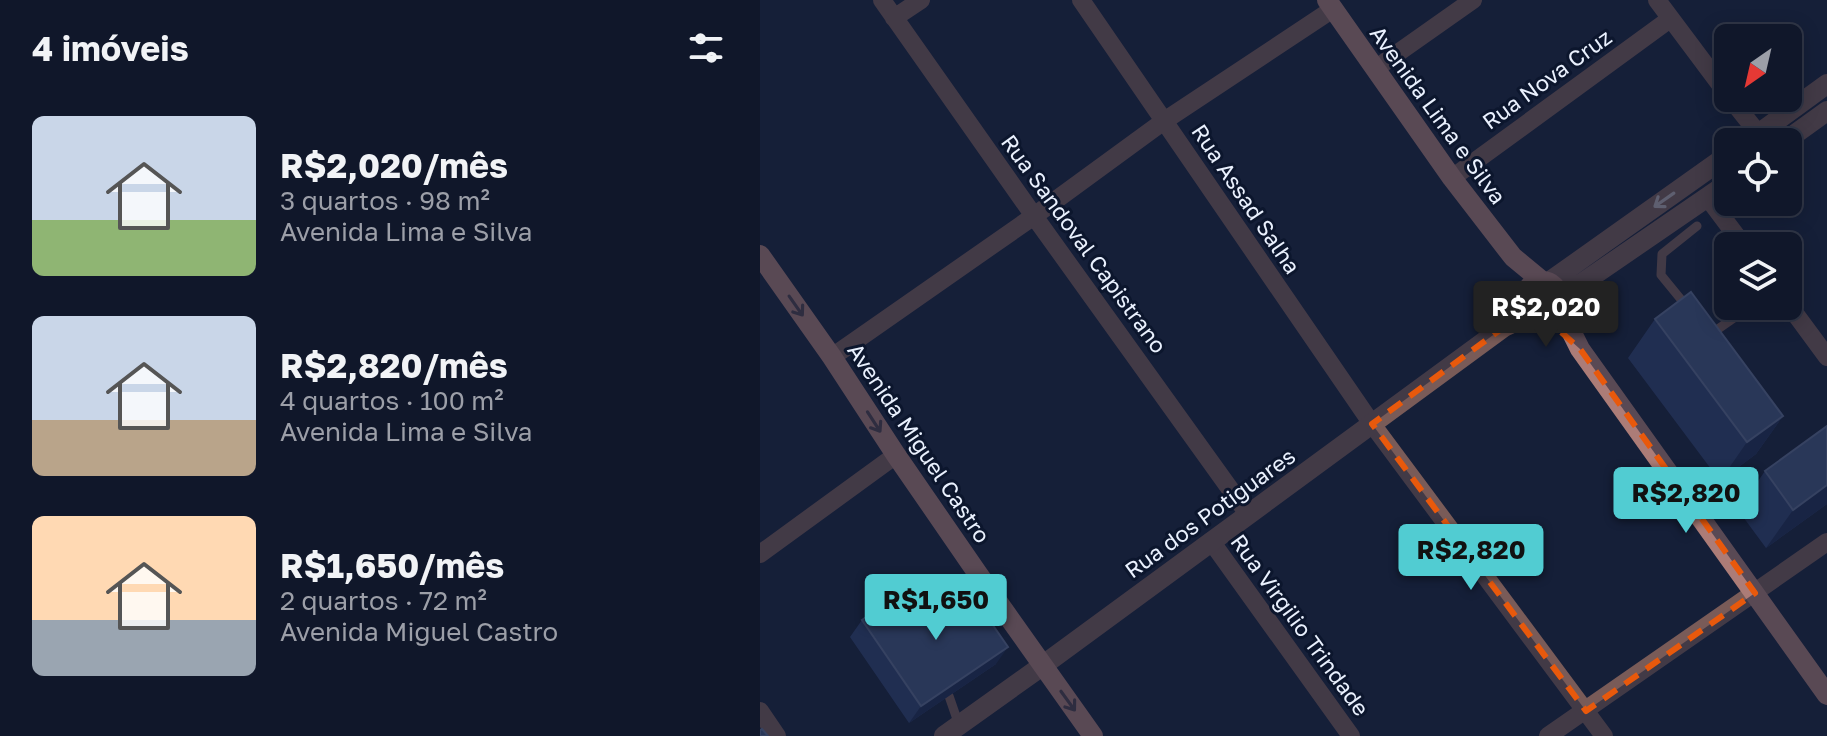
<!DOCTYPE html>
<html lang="pt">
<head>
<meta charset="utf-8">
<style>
	:root { --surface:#10172a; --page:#1e2436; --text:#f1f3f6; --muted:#9c9fa8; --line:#303647; --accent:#51ccd2 }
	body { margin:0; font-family:"Golos Text",sans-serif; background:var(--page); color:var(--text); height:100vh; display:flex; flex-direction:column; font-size:30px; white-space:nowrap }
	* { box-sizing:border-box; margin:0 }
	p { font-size:26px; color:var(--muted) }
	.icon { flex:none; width:44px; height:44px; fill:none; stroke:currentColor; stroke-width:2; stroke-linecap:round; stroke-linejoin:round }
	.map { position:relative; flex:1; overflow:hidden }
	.sheet { display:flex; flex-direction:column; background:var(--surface); width:760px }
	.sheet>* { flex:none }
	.needle { width:52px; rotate:214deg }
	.fabs { position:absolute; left:954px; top:24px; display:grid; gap:16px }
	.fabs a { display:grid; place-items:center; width:88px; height:88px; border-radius:12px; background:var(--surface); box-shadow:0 4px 20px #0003,0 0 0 2px var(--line); font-size:40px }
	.price { position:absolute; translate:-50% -68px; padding:0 18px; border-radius:8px; background:var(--accent); color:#111; font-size:26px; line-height:52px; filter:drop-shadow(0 2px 4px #0008) }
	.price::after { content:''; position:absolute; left:50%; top:48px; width:24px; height:18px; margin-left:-12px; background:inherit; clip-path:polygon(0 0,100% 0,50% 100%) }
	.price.selected { background:#222; color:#fff }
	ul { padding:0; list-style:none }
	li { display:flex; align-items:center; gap:24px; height:200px; padding:0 32px }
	li span { display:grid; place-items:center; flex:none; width:224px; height:160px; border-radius:12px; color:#555 }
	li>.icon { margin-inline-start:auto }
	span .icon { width:96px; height:96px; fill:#fffc; stroke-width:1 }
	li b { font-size:34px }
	h2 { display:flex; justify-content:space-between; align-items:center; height:96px; padding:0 32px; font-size:34px }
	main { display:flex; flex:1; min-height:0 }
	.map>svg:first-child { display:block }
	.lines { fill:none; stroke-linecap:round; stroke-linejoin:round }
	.service { stroke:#795b58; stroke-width:9 }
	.minor { stroke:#795b58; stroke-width:18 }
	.tertiary { stroke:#795b58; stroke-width:20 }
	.secondary { stroke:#ac7c77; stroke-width:20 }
	.wall { fill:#2e4170 }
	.shaded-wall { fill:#1c2c53 }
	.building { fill:#42547f; stroke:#5d6d93; stroke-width:2 }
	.oneway { stroke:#b7aeb3 }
	.oneway2 { stroke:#4c3f4b }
	.marked { fill:none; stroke:#e8590c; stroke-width:6; stroke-dasharray:16 10; stroke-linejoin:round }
	.labels { text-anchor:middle; stroke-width:6; stroke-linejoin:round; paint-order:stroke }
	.street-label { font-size:22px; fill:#eaf1fe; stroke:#0c162d }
</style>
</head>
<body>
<main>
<section class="sheet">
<h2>4 imóveis<svg class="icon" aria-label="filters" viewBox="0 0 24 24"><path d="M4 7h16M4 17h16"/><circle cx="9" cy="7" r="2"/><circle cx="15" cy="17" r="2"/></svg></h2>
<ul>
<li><span style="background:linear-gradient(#c9d6e8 65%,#8fb573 0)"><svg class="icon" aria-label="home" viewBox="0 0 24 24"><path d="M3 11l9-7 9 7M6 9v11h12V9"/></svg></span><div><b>R$2,020/mês</b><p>3 quartos · 98 m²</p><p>Avenida Lima e Silva</p></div></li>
<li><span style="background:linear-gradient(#c9d6e8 65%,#b9a48a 0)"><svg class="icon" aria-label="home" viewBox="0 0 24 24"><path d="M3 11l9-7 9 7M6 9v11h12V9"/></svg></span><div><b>R$2,820/mês</b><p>4 quartos · 100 m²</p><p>Avenida Lima e Silva</p></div></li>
<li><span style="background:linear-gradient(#ffd9b3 65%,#9aa5b1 0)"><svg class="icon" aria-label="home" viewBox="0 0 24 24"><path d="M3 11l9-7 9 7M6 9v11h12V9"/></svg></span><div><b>R$1,650/mês</b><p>2 quartos · 72 m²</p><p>Avenida Miguel Castro</p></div></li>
</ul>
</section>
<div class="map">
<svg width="1067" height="736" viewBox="0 0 1067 736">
	<rect width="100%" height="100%" fill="#151f38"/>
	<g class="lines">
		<path class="service" d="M928 308 901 275 902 254 937 226
			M950 329H958L991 306
			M189 696 199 725"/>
		<path class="minor" d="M122 0 274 216 488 514
			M321 0 612 424 844 736
			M897 0 968 95
			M134 18 161 0
			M615 69 713 0
			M970 98 1005 142
			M692 178 910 19
			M948 198 984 246
			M1028 304 1067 357
			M72 357 274 216 404 121 573 9
			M451 541 591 736
			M0 554 136 455
			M0 711 17 736
			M788 736 1067 542"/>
		<path class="tertiary" d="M987 142 1067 84
			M1024 142 1067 111
			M789 282 968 155
			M799 299 968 183
			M184 736 282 666 744 327 774 313"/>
		<path class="secondary" d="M567 0 692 178 753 257 782 281
			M0 255 72 357 136 455 218 574 333 736
			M765 298a17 17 0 1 1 34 0a17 17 0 1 1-34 0Z
			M798 305 820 349 1067 695"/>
	</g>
	<path class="wall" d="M895 319 1023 416 996 454 960 481 868 358Z
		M1005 471 1067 504 1006 548 978 510Z
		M102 620 147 621 236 664 149 723 90 637Z"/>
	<path class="shaded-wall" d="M1023 416 996 454 960 481 987 442Z
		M1067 485V504L1006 548 1033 510Z
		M248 647 236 664 149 723 161 706Z"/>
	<path class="building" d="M931 292 1023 416 987 442 895 319Z
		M1067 426V485L1033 510 1005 471Z
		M203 582 248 647 161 706 102 620 132 599 147 621Z
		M2 729 8 736H0V730Z"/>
	<defs><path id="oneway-shaft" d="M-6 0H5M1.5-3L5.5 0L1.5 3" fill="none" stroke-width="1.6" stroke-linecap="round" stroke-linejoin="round" transform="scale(2)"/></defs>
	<use class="oneway" href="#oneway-shaft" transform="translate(904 200) rotate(145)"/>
	<g class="oneway2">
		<use href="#oneway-shaft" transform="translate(36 306) rotate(55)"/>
		<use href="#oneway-shaft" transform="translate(114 422) rotate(57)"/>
		<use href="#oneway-shaft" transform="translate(308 701) rotate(54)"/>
	</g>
	<path d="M0 0H1067V736H0ZM782 315 820 349 995 593 826 711 612 424 744 327Z" fill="#151f38" fill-opacity=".55" fill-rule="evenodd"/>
	<path class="marked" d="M782 315 820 349 995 593 826 711 612 424 744 327Z"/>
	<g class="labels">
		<g class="street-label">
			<text transform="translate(787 79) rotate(-36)" y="8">Rua Nova Cruz</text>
			<text transform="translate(678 115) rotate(54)" y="8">Avenida Lima e Silva</text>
			<text transform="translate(486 199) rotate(56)" y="8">Rua Assad Salha</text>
			<text transform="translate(324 244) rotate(54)" y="8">Rua Sandoval Capistrano</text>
			<text transform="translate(159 443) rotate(56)" y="8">Avenida Miguel Castro</text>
			<text transform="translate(450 513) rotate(-36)" y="8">Rua dos Potiguares</text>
			<text transform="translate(540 625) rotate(54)" y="8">Rua Virgilio Trindade</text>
		</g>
	</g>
</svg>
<div class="fabs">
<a><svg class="needle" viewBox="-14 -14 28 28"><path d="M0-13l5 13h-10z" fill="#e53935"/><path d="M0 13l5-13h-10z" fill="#9c9fa8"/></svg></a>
<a><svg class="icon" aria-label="locate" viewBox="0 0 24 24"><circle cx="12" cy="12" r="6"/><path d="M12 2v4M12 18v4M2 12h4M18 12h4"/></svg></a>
<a><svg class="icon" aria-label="layers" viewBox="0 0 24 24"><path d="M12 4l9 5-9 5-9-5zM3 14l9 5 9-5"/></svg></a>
</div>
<b class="price selected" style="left:786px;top:349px">R$2,020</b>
<b class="price" style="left:926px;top:535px">R$2,820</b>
<b class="price" style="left:711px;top:592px">R$2,820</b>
<b class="price" style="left:176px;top:642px">R$1,650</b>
</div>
</main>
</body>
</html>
